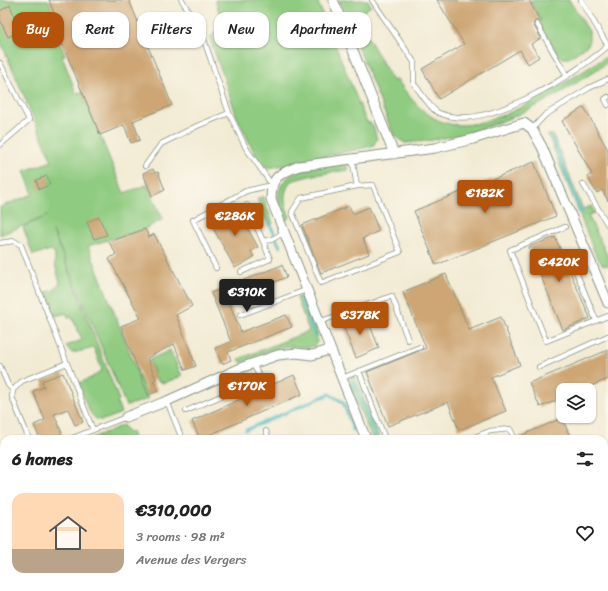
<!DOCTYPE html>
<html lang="en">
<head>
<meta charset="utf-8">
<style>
	:root { --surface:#fff; --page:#f6f6f6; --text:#222; --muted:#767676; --accent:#b45309 }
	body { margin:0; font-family:Sriracha,sans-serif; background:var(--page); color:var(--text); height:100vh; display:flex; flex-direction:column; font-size:15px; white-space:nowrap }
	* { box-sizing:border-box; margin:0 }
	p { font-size:13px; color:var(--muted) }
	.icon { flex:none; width:22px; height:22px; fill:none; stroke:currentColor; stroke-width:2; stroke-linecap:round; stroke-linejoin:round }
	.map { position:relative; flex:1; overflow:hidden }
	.panel { position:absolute; left:0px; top:435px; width:608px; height:156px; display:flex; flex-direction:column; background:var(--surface); border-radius:12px 12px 0 0; box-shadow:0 1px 3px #0004 }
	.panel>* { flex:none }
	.top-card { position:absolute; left:12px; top:12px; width:400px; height:36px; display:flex; gap:8px }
	.buttons { position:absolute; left:556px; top:383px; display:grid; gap:8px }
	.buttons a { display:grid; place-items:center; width:40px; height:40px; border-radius:8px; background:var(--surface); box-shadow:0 1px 3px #0004; font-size:20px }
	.price { position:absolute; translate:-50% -34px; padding:0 9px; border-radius:4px; background:var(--accent); color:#fff; font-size:13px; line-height:26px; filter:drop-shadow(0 1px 2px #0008) }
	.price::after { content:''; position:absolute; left:50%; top:24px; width:12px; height:9px; margin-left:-6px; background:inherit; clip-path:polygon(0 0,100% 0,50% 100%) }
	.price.on { background:#222; color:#fff }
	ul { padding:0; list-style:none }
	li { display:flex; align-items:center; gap:12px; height:100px; padding:0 12px }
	li span { display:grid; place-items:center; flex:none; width:112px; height:80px; border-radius:12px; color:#555 }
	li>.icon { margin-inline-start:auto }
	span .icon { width:48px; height:48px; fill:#fffc; stroke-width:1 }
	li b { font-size:17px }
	h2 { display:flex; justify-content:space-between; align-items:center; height:48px; padding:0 12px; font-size:17px }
	.pill { padding:0 14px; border-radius:12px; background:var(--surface); box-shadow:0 1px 3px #0004; font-size:14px; line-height:36px }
	.pill.on { background:var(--accent); color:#fff }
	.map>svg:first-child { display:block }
	.green { fill:#8fcb80; stroke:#57845a }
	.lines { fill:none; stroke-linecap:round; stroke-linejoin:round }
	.stream { stroke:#46b6bc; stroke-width:3 }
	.building { fill:#cea674 }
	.service-casing { stroke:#889484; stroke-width:6 }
	.minor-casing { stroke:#889484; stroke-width:11 }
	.service { stroke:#fff; stroke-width:4.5 }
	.minor { stroke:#fff; stroke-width:9 }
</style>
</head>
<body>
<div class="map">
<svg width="608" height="591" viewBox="0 0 608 591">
	<rect width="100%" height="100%" fill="#fbf7ec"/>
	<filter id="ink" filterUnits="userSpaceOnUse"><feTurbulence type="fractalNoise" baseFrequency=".025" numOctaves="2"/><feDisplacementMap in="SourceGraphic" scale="8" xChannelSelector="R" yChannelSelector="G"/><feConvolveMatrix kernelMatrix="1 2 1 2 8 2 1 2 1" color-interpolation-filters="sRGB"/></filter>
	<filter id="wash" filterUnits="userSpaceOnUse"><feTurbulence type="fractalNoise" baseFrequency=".012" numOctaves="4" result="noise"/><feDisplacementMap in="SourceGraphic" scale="16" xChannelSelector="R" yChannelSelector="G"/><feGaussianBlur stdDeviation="0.9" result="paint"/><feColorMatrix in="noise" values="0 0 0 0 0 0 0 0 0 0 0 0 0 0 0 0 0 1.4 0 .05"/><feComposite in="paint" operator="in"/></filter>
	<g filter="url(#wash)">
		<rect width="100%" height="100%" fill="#f2ebd4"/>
		<path class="green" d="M0 0H48L55 20H50L65 55 62 56 76 93 82 92 124 193 147 185 163 219 145 229 88 246 148 399 126 406 53 231 119 400 117 402 121 413C116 415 107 420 100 420 88 419 83 393 79 383L91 378 102 370 94 348 72 353 66 346 82 340 72 317 69 318 66 313 55 316 46 295 47 292 54 290 60 283 55 264V254L51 250 33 255 23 227 47 216 0 235V207L33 194 24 171 52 161 0 40Z
			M215 0H317L366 121 373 125 377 139 373 146 269 168 259 162 237 117 210 38 223 23Z
			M339 0H368L371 6 357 16 361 25 393 81 397 79C408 96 420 112 440 121 486 141 568 79 608 56V62C545 106 483 138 405 143L394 136Z
			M530 0H569L589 31V44L569 58H563L558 55 538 22 541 20Z
			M548 135H553L583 209 591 206 595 213 588 215 608 257V266L602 264 596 256Z
			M346 163 348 170 313 175 291 181C282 194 284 203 290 217L285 221C279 211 277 202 279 191 286 165 325 167 346 163Z
			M263 196 273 224 269 227 257 199Z
			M304 295C308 305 326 341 313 346 307 349 298 346 291 346 275 347 257 356 242 363L239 359 309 331 297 298Z
			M170 350 182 376 164 383 157 381 149 360Z
			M352 376H355L380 439H372L349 383Z
			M123 425 129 433 132 432 135 439H90Z
			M4 474V530L0 534V475Z
			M237 587H309L299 591H239Z
			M318 587H367L357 591H319Z
			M372 587H412L414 591H374Z"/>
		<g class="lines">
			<path class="stream" d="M552 139 582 214
				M269 222 280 247
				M301 298 315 336
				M353 381 377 439
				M246 430 329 394 343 402 353 430
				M416 587 417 591
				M437 587 438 591"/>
		</g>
		<g id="blocks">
			<path class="building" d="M49 0H129L172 105 133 121 140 140 131 143 124 125 100 135 53 21 56 19Z
				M437 0H529L540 21H535L533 24 541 38 531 44 539 57 528 64 520 50 439 99 422 69 464 44Z
				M10 5 20 31 8 37 0 20V11Z
				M584 107 608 150V201L602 190 597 193 592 185 588 176 592 174 562 121Z
				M534 162 556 216 436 265 414 211Z
				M153 169 155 173 158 172 165 190 152 196 143 173Z
				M47 176 50 185 39 189 36 180Z
				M349 206 353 214 369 207 379 231 363 238 369 254 321 273 302 225Z
				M236 208 258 247 251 251 254 257 235 268 210 222Z
				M99 217 107 235 94 239 87 222Z
				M145 229 149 237 154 234 192 306 176 315 196 366 185 370 174 344 147 358 156 379 153 381 158 391 148 395 121 326 141 318 109 259 116 254 109 242Z
				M555 237 590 318 563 330 529 247Z
				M282 265 287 277 228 300 241 332 286 315 292 327 228 352 231 360 222 364 215 348 231 342 211 293Z
				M446 274 469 330 501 317 520 365 491 377 506 411 459 430 448 402 388 426 367 372 426 348 403 292Z
				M365 313 379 348 356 358 342 323Z
				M608 350V379L581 390H563V398L540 407 529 383Z
				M63 373 83 422 75 425 68 409 54 414 62 433 48 439H40L34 425 45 420 33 391 44 387 42 381Z
				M294 375 302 394 200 439 192 421Z
				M562 418 571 439H519L518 437Z"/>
		</g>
	</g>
	<g filter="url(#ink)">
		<use href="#blocks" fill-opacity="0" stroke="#889484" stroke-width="1"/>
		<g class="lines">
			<defs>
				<path id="service" d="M182 0 202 34 229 113 246 148 272 185 246 191 193 220 216 268
					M372 0 414 62V84C420 91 429 107 437 112 440 114 445 115 449 116 492 127 575 74 608 46L581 0
					M537 24 567 76
					M0 63 29 120 0 145
					M608 97 605 99 608 105
					M532 129 545 115 589 88 608 79
					M352 158 357 186 301 198 292 212 321 283 400 252 373 185 357 186
					M145 166 161 144 197 126 229 113
					M583 184 608 225
					M247 205 263 241 271 240 283 233
					M565 227 510 250 546 341 608 316
					M0 243 14 241 21 245 93 430
					M572 262 596 320
					M241 272 270 259 263 241
					M240 315 306 290
					M319 322 392 296 408 340
					M0 366 8 385 13 390
					M539 367 608 336
					M359 371 385 439
					M342 378 420 347
					M167 401 182 439
					M186 411 261 379 253 364
					M266 431 269 439
					M29 439 12 397 13 390 22 381 67 363
					M70 439 126 417
					M470 439 490 431 510 429 515 439
					M604 455H608
					M0 466 4 465
					M604 575 608 574
					M443 587 444 591
					M474 591 481 587
					M581 591 586 587"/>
				<path id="minor" d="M333 0 394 154
					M126 417 167 401 243 367 278 355 296 353 312 355 330 350
					M366 439 271 199C271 176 279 174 299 166L435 148 473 139 524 123 532 129 542 147 608 303
					M426 587 428 591"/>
			</defs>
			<use href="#service" class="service-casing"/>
			<use href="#minor" class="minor-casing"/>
			<use href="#service" class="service"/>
			<use href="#minor" class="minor"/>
		</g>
	</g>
</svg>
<div class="buttons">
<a><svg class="icon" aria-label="layers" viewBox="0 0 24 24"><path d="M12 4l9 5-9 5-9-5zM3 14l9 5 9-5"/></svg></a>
</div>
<b class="price" style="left:485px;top:214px">€182K</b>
<b class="price" style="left:235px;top:237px">€286K</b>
<b class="price" style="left:559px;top:283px">€420K</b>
<b class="price on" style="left:247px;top:313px">€310K</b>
<b class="price" style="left:360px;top:336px">€378K</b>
<b class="price" style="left:247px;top:407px">€170K</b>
<div class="top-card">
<a class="pill on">Buy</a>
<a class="pill">Rent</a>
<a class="pill">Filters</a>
<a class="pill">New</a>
<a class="pill">Apartment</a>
</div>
<section class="panel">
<h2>6 homes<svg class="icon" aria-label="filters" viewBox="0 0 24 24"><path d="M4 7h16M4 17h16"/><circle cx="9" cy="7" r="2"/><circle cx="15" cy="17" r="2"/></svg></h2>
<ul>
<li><span style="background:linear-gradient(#ffd9b3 70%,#b9a48a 0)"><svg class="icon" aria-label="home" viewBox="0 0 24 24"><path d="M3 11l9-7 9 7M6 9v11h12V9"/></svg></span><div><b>€310,000</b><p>3 rooms · 98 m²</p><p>Avenue des Vergers</p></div><svg class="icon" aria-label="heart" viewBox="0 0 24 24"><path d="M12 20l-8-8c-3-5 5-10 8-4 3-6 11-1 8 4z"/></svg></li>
</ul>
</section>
</div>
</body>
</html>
